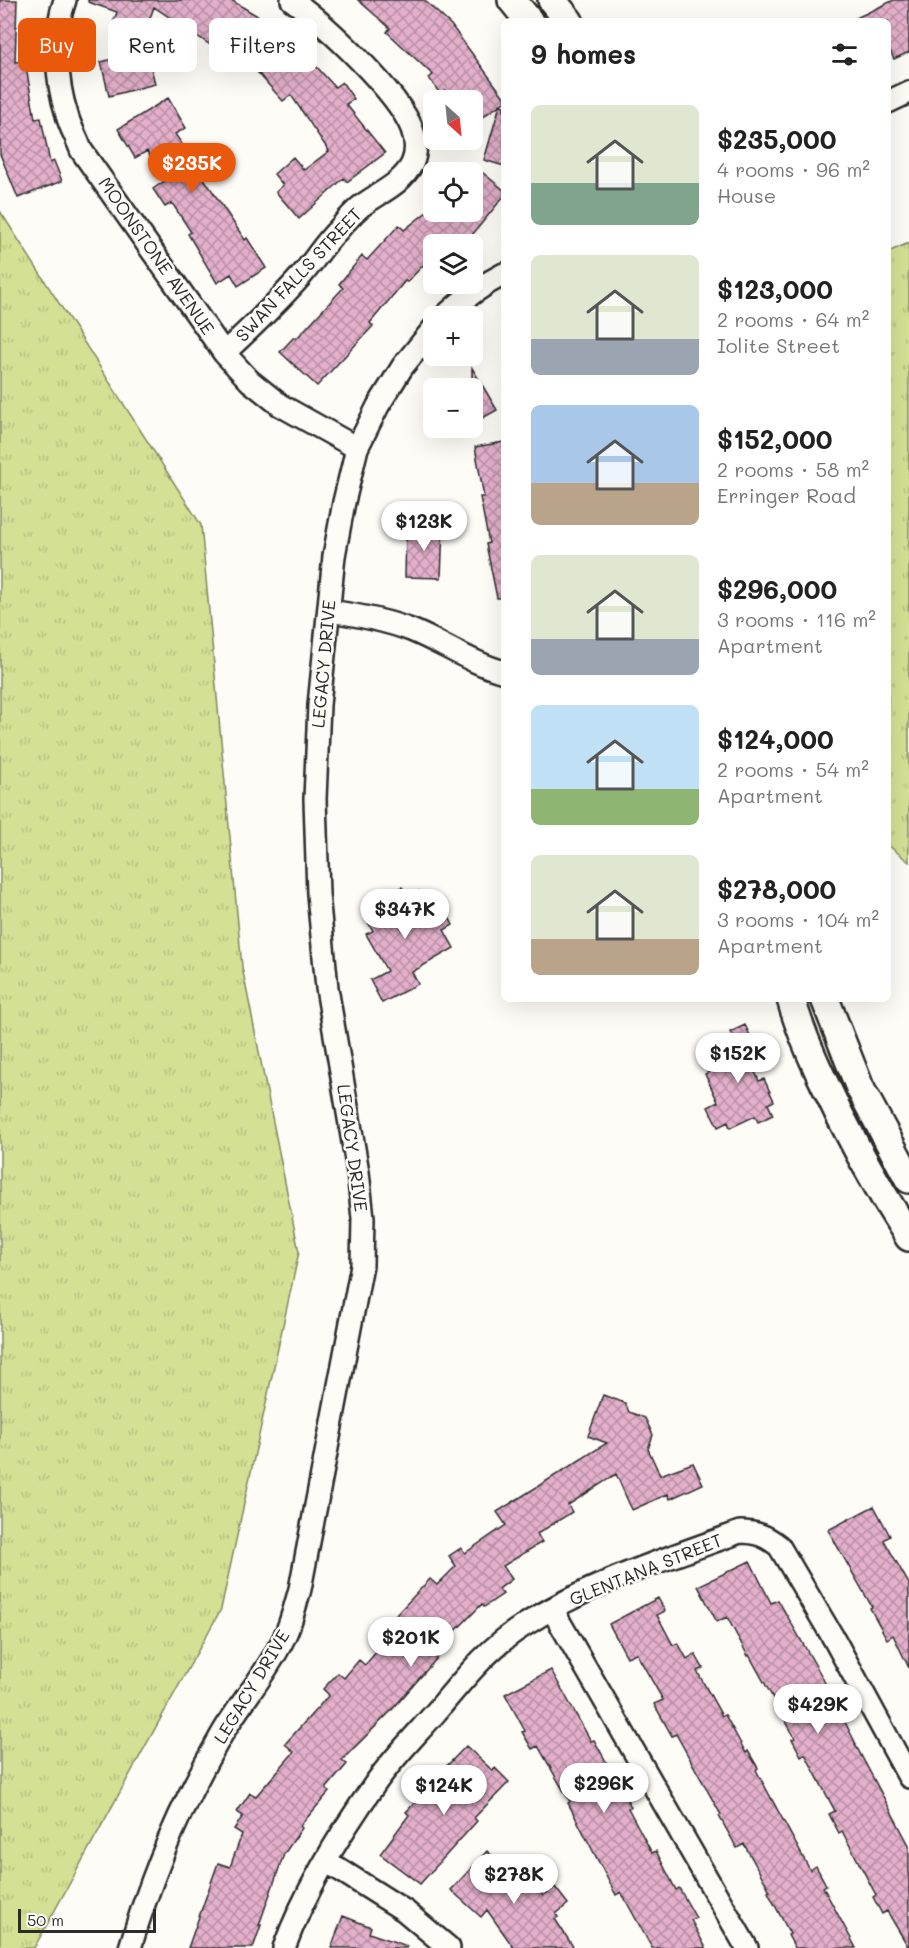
<!DOCTYPE html>
<html lang="en">
<head>
<meta charset="utf-8">
<style>
	:root { --surface:#fff; --page:#f2f2f2; --text:#222; --muted:#767676; --accent:#ea580c }
	body { margin:0; font-family:Mali,sans-serif; background:var(--page); color:var(--text); height:100vh; display:flex; flex-direction:column; font-size:22px; white-space:nowrap }
	* { box-sizing:border-box; margin:0 }
	p { font-size:20px; color:var(--muted) }
	.icon { flex:none; width:33px; height:33px; fill:none; stroke:currentColor; stroke-width:2; stroke-linecap:round; stroke-linejoin:round }
	.map { position:relative; flex:1; overflow:hidden }
	.panel { position:absolute; left:501px; top:18px; width:390px; height:984px; display:flex; flex-direction:column; background:var(--surface); border-radius:9px; box-shadow:0 6px 24px #0002 }
	.panel>* { flex:none }
	.banner { position:absolute; left:18px; top:18px; width:393px; height:54px; display:flex; gap:12px }
	.needle { width:39px; rotate:153deg }
	.buttons { position:absolute; left:423px; top:90px; display:grid; gap:12px }
	.buttons a { display:grid; place-items:center; width:60px; height:60px; border-radius:9px; background:var(--surface); box-shadow:0 6px 24px #0002; font-size:30px }
	.scale { position:absolute; left:18px; bottom:15px; width:138px; box-sizing:border-box; padding-left:6px; border:3px solid #2b2b2b; border-top:0; font-size:16px; line-height:21px; white-space:nowrap; color:#2b2b2b; -webkit-text-stroke:4px #fdfcf7; paint-order:stroke }
	.price { position:absolute; translate:-50% -51px; padding:0 14px; border-radius:21px; background:#fff; color:#222; font-size:20px; line-height:39px; filter:drop-shadow(0 2px 3px #0008) }
	.price::after { content:''; position:absolute; left:50%; top:36px; width:18px; height:14px; margin-left:-9px; background:inherit; clip-path:polygon(0 0,100% 0,50% 100%) }
	.price.on { background:var(--accent); color:#fff }
	ul { padding:0; list-style:none }
	li { display:flex; align-items:center; gap:18px; height:150px; padding:0 30px }
	li span { display:grid; place-items:center; flex:none; width:168px; height:120px; border-radius:9px; color:#555 }
	li>.icon { margin-inline-start:auto }
	span .icon { width:72px; height:72px; fill:#fffc; stroke-width:1 }
	li b { font-size:26px }
	h2 { display:flex; justify-content:space-between; align-items:center; height:72px; padding:0 30px; font-size:26px }
	.pill { padding:0 21px; border-radius:9px; background:var(--surface); box-shadow:0 6px 24px #0002; font-size:21px; line-height:54px }
	.pill.on { background:var(--accent); color:#fff }
	.map>svg:first-child { display:block }
	.grass { fill:url(#grass-tufts); stroke:#808660; stroke-width:1.5 }
	.building { fill:url(#building-cross-hatch); stroke:#2b2b2b; stroke-width:1.5 }
	.lines { fill:none; stroke-linecap:round; stroke-linejoin:round }
	.minor-casing { stroke:#2b2b2b; stroke-width:26 }
	.major-casing { stroke:#2b2b2b; stroke-width:32 }
	.minor { stroke:#fdfcf7; stroke-width:21 }
	.major { stroke:#fdfcf7; stroke-width:27 }
	.labels { text-anchor:middle; stroke-width:5; stroke-linejoin:round; paint-order:stroke }
	.street-label { font-size:18px; fill:#2b2b2b; stroke:#fdfcf7 }
</style>
</head>
<body>
<div class="map">
<svg width="909" height="1948" viewBox="0 0 909 1948">
	<defs>
		<pattern id="grass-tufts" width="24" height="20" patternUnits="userSpaceOnUse" patternTransform="scale(1.5)"><rect width="24" height="20" fill="#d4e194"/><path d="M3 7l-1-3M5 7V3M7 7l1-3M15 17l-1-3M17 17v-4M19 17l1-3" fill="none" stroke="#b6c180"/></pattern>
		<pattern id="building-cross-hatch" width="8" height="8" patternUnits="userSpaceOnUse" patternTransform="scale(1.5)"><rect width="8" height="8" fill="#e3afca"/><path d="M0 0l8 8M0 8l8-8" fill="none" stroke="#b88fa4"/></pattern>
	</defs>
	<rect width="100%" height="100%" fill="#fdfcf7"/>
	<filter id="ink" filterUnits="userSpaceOnUse"><feTurbulence type="fractalNoise" baseFrequency=".0167" numOctaves="2"/><feDisplacementMap in="SourceGraphic" scale="12" xChannelSelector="R" yChannelSelector="G"/><feConvolveMatrix kernelMatrix="1 2 1 2 8 2 1 2 1" color-interpolation-filters="sRGB"/></filter>
	<g filter="url(#ink)">
		<path class="grass" d="M0 211 201 525 242 967 299 1252 221 1609 34 1948H0Z
			M909 243V862L888 845V252Z"/>
		<path class="building" d="M0 0H17L15 62 25 61 35 119 41 118 50 163 54 161 62 181 18 198 0 154Z
			M88 0H231L261 18 251 34 283 54 295 43 335 87 342 82 354 99 346 104 385 153 347 182 344 178 299 219 276 192 283 185 274 174 293 157 304 170 329 151 291 95 283 101 250 64 246 69 154 7 143 38 112 26 117 12 88 2Z
			M358 0H424L451 25 504 97V102L472 124V100H453L445 90 440 94 429 78 433 75 387 32 390 28Z
			M894 0H909V52L894 59 888 47V21H850Z
			M147 50 155 84 109 96 101 62Z
			M168 98 186 128 175 134 192 159 201 154 208 166 199 171 245 240 247 238 266 268 238 286 231 274 217 283 188 234 191 232 172 203 165 207 153 189 166 180 147 151 135 158 118 129Z
			M500 105 504 106V166L484 160Z
			M472 164 504 190V196L468 240 462 244H434V254L407 282 405 281 370 323 373 326 317 386 280 352 294 337 296 339 343 288 339 284 362 256 367 260 399 225 404 230 432 208 434 212H472Z
			M472 368 497 410 472 424Z
			M504 442V598H497L486 544 489 543 480 497H484L475 447Z
			M406 526 443 527 441 578 405 577Z
			M402 887 407 897 419 891 431 912 443 906 453 925 444 930 454 948 412 972 418 984 382 1003 370 980 387 971 366 934 373 931 367 920 373 917 367 906Z
			M745 1025 757 1050 747 1054 759 1081 764 1079 774 1101 768 1104 773 1115 758 1122 755 1116 730 1128 728 1122 718 1127 708 1107 718 1102 705 1074 713 1070 708 1059 723 1052 721 1047 735 1041 730 1032Z
			M603 1395 625 1403 629 1412 645 1418 653 1435 648 1449 660 1475 693 1463 703 1484 670 1499 668 1494 632 1510 616 1474 568 1505 572 1512 537 1534 542 1542 503 1566 512 1579 499 1589 503 1594 484 1607 482 1604 433 1654 437 1658 391 1711 342 1760 347 1764 326 1789 329 1792 300 1826 302 1828 284 1854 259 1925H261L253 1948H188L218 1863 230 1867 242 1834 234 1829 243 1816 237 1812 250 1793 256 1796 294 1752 285 1744 329 1695 323 1689 338 1673 344 1678 359 1660 365 1665 385 1642 377 1635 430 1579 437 1585 456 1566 449 1556 461 1548 465 1553 506 1525 497 1512 607 1443 588 1436Z
			M874 1506 890 1536 884 1540 909 1584V1668L893 1635 887 1639 870 1608 872 1607 828 1530Z
			M750 1561 771 1603 778 1600 821 1675 856 1744H855L909 1845V1948L887 1911 882 1914 873 1897 876 1895 842 1831 839 1833 829 1814 835 1811 805 1754 801 1756 792 1739 795 1738 749 1655 748 1656 727 1617 717 1622 698 1586Z
			M658 1598 665 1611 657 1615 673 1645 678 1643 687 1659 695 1654 703 1668 697 1671 722 1716 725 1715 746 1753 748 1751 758 1768 756 1770 810 1870 816 1866 826 1885 823 1887 856 1948H795L788 1935 790 1934 768 1892 770 1891 744 1844 737 1848 719 1816 721 1815 676 1734 672 1736 654 1704 663 1700 636 1653 627 1657 609 1624Z
			M551 1670 591 1741 594 1740 631 1807 628 1808 652 1853 656 1851 676 1890 679 1888 696 1918 691 1920 706 1948H652L621 1892 616 1895 568 1803 570 1802 538 1746 532 1749 522 1732 525 1731 505 1694Z
			M466 1746 493 1771 495 1768 509 1782 474 1818 477 1821 420 1884 380 1854 409 1815 406 1812 420 1797 426 1801 445 1780 439 1774Z
			M487 1851 527 1888 534 1883 543 1896 555 1887 568 1904 556 1914 558 1917 555 1919 574 1948H514L487 1910 481 1917 451 1890Z
			M343 1916 371 1927 369 1933 407 1946 406 1948H331Z"/>
		<g class="lines">
			<defs>
				<path id="minor" d="M65 0C53 33 56 82 67 115 70 127 77 138 81 150L224 353 250 381 280 405 357 448
					M888 102 909 92
					M445 316C463 299 482 285 504 274
					M224 353C251 328 277 303 301 276 314 261 324 244 338 230 345 222 352 214 360 207 378 193 401 185 412 164 417 153 416 140 412 129 398 92 325 24 292 0
					M329 611C357 615 385 620 411 630 443 643 471 663 504 672
					M552 1609 747 1948
					M326 1861 405 1911 449 1948
					M130 1948C152 1873 183 1801 222 1734 239 1705 262 1679 278 1649 289 1631 294 1610 300 1589L362 1265 363 1218 358 1172 327 988 318 894 315 799 319 705 334 556 344 502 357 448 378 406 403 366 434 328
					M284 1948C306 1888 340 1833 377 1781 394 1757 416 1735 436 1712 463 1680 488 1648 523 1626 589 1583 666 1559 740 1532 757 1532 766 1536 779 1546L834 1639 909 1777"/>
				<path id="major" d="M512 0 529 21
					M552 0 569 21
					M791 999C798 1024 808 1048 819 1072 845 1129 875 1184 909 1237
					M825 999 860 1088 909 1179"/>
			</defs>
			<use href="#minor" class="minor-casing"/>
			<use href="#major" class="major-casing"/>
			<use href="#minor" class="minor"/>
			<use href="#major" class="major"/>
		</g>
	</g>
	<g class="labels">
		<g class="street-label">
			<text transform="translate(156 256) rotate(55)" y="6">MOONSTONE AVENUE</text>
			<text transform="translate(299 275) rotate(-47)" y="6">SWAN FALLS STREET</text>
			<text transform="translate(324 664) rotate(-85)" y="6">LEGACY DRIVE</text>
			<text transform="translate(352 1148) rotate(82)" y="6">LEGACY DRIVE</text>
			<text transform="translate(646 1570) rotate(-22)" y="6">GLENTANA STREET</text>
			<text transform="translate(252 1687) rotate(-59)" y="6">LEGACY DRIVE</text>
		</g>
	</g>
</svg>
<div class="buttons">
<a><svg class="needle" viewBox="-14 -14 28 28"><path d="M0-13l5 13h-10z" fill="#e53935"/><path d="M0 13l5-13h-10z" fill="#767676"/></svg></a>
<a><svg class="icon" aria-label="locate" viewBox="0 0 24 24"><circle cx="12" cy="12" r="6"/><path d="M12 2v4M12 18v4M2 12h4M18 12h4"/></svg></a>
<a><svg class="icon" aria-label="layers" viewBox="0 0 24 24"><path d="M12 4l9 5-9 5-9-5zM3 14l9 5 9-5"/></svg></a>
<a>+</a>
<a>−</a>
</div>
<div class="scale">50 m</div>
<b class="price on" style="left:192px;top:194px">$235K</b>
<b class="price" style="left:424px;top:552px">$123K</b>
<b class="price" style="left:405px;top:940px">$347K</b>
<b class="price" style="left:738px;top:1084px">$152K</b>
<b class="price" style="left:411px;top:1668px">$201K</b>
<b class="price" style="left:818px;top:1735px">$429K</b>
<b class="price" style="left:604px;top:1814px">$296K</b>
<b class="price" style="left:444px;top:1816px">$124K</b>
<b class="price" style="left:514px;top:1905px">$278K</b>
<div class="banner">
<a class="pill on">Buy</a>
<a class="pill">Rent</a>
<a class="pill">Filters</a>
</div>
<section class="panel">
<h2>9 homes<svg class="icon" aria-label="filters" viewBox="0 0 24 24"><path d="M4 7h16M4 17h16"/><circle cx="9" cy="7" r="2"/><circle cx="15" cy="17" r="2"/></svg></h2>
<ul>
<li><span style="background:linear-gradient(#dfe7d0 65%,#7fa58c 0)"><svg class="icon" aria-label="home" viewBox="0 0 24 24"><path d="M3 11l9-7 9 7M6 9v11h12V9"/></svg></span><div><b>$235,000</b><p>4 rooms · 96 m²</p><p>House</p></div></li>
<li><span style="background:linear-gradient(#dfe7d0 70%,#9aa5b1 0)"><svg class="icon" aria-label="home" viewBox="0 0 24 24"><path d="M3 11l9-7 9 7M6 9v11h12V9"/></svg></span><div><b>$123,000</b><p>2 rooms · 64 m²</p><p>Iolite Street</p></div></li>
<li><span style="background:linear-gradient(#a9c7e8 65%,#b9a48a 0)"><svg class="icon" aria-label="home" viewBox="0 0 24 24"><path d="M3 11l9-7 9 7M6 9v11h12V9"/></svg></span><div><b>$152,000</b><p>2 rooms · 58 m²</p><p>Erringer Road</p></div></li>
<li><span style="background:linear-gradient(#dfe7d0 70%,#9aa5b1 0)"><svg class="icon" aria-label="home" viewBox="0 0 24 24"><path d="M3 11l9-7 9 7M6 9v11h12V9"/></svg></span><div><b>$296,000</b><p>3 rooms · 116 m²</p><p>Apartment</p></div></li>
<li><span style="background:linear-gradient(#bfe0f5 70%,#8fb573 0)"><svg class="icon" aria-label="home" viewBox="0 0 24 24"><path d="M3 11l9-7 9 7M6 9v11h12V9"/></svg></span><div><b>$124,000</b><p>2 rooms · 54 m²</p><p>Apartment</p></div></li>
<li><span style="background:linear-gradient(#dfe7d0 70%,#b9a48a 0)"><svg class="icon" aria-label="home" viewBox="0 0 24 24"><path d="M3 11l9-7 9 7M6 9v11h12V9"/></svg></span><div><b>$278,000</b><p>3 rooms · 104 m²</p><p>Apartment</p></div></li>
</ul>
</section>
</div>
</body>
</html>
